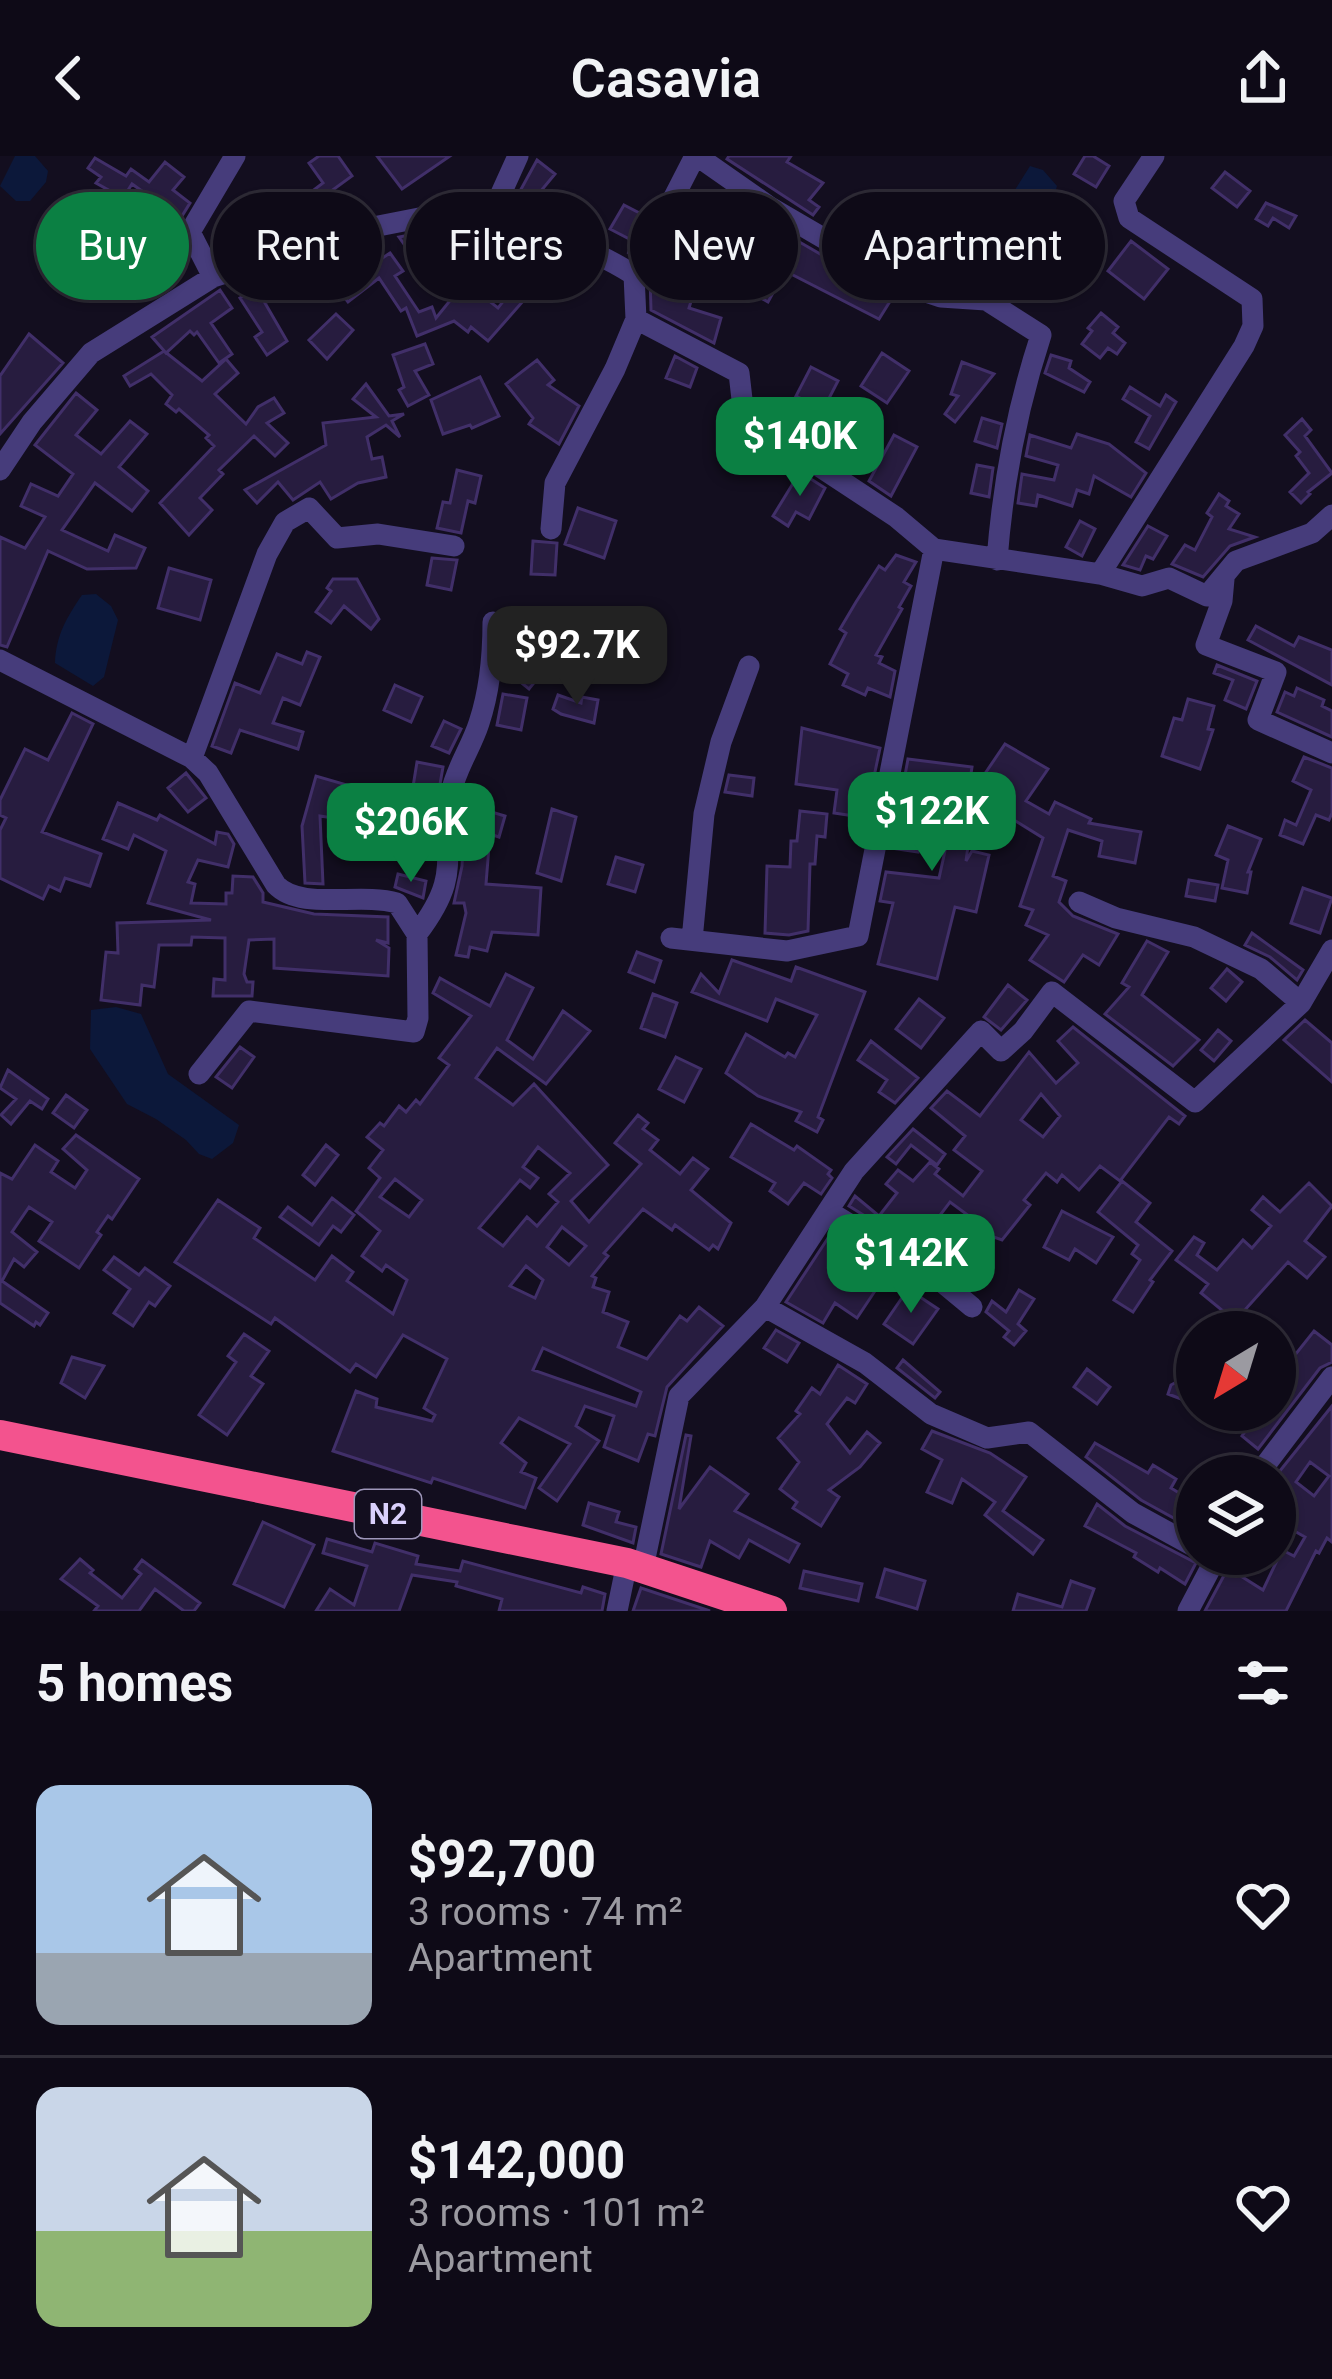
<!DOCTYPE html>
<html lang="en">
<head>
<meta charset="utf-8">
<style>
	:root { --surface:#0e0a17; --page:#1c1824; --text:#f1f3f6; --muted:#9b9aa1; --line:#2e2b36; --accent:#0b8043 }
	body { margin:0; font-family:Roboto,sans-serif; background:var(--page); color:var(--text); height:100vh; display:flex; flex-direction:column; font-size:45px; white-space:nowrap }
	* { box-sizing:border-box; margin:0 }
	p { font-size:39px; color:var(--muted) }
	.icon { flex:none; width:66px; height:66px; fill:none; stroke:currentColor; stroke-width:2; stroke-linecap:round; stroke-linejoin:round }
	.map { position:relative; height:1455px; overflow:hidden }
	.panel { display:flex; flex-direction:column; background:var(--surface); flex:1 }
	.panel>* { flex:none }
	.top-card { position:absolute; left:36px; top:36px; width:1260px; height:108px; display:flex; gap:24px }
	.needle { width:78px; rotate:218deg }
	.tools { position:absolute; left:1176px; top:1155px; display:grid; gap:24px }
	.tools a { display:grid; place-items:center; width:120px; height:120px; border-radius:50%; background:var(--surface); box-shadow:0 3px 9px #0004,0 0 0 3px var(--line); font-size:60px }
	.price { position:absolute; translate:-50% -102px; padding:0 27px; border-radius:24px; background:var(--accent); color:#fff; font-size:39px; line-height:78px; filter:drop-shadow(0 3px 6px #0008) }
	.price::after { content:''; position:absolute; left:50%; top:72px; width:36px; height:27px; margin-left:-18px; background:inherit; clip-path:polygon(0 0,100% 0,50% 100%) }
	.price.current { background:#222; color:#fff }
	ul { padding:0; list-style:none }
	li { display:flex; align-items:center; gap:36px; height:300px; padding:0 36px }
	li+li { border-top:3px solid var(--line) }
	li span { display:grid; place-items:center; flex:none; width:336px; height:240px; border-radius:24px; color:#555 }
	li>.icon { margin-inline-start:auto }
	span .icon { width:144px; height:144px; fill:#fffc; stroke-width:1 }
	li b { font-size:51px }
	h2 { display:flex; justify-content:space-between; align-items:center; height:144px; padding:0 36px; font-size:51px }
	.tag { padding:0 42px; border-radius:54px; background:var(--surface); box-shadow:0 3px 9px #0004,0 0 0 3px var(--line); font-size:42px; line-height:108px }
	.tag.current { background:var(--accent); color:#fff }
	header { display:flex; justify-content:space-between; align-items:center; height:156px; padding:0 36px; background:var(--surface); font-size:54px; font-weight:600 }
	.map>svg:first-child { display:block }
	.water { fill:#0c183a }
	.building { fill:#271c3f; stroke:#412f69; stroke-width:3; fill-rule:evenodd }
	.lines { fill:none; stroke-linecap:round; stroke-linejoin:round }
	.minor { stroke:#463c7b; stroke-width:21 }
	.highway { stroke:#f3538e; stroke-width:30 }
	.labels { text-anchor:middle; stroke-width:9; stroke-linejoin:round; paint-order:stroke }
	.shield { fill:#130e1f; stroke:#9e96ba; stroke-width:3 }
	.shield-label { font-size:30px; font-weight:bold; fill:#dad0fc }
</style>
</head>
<body>
<header><svg class="icon" aria-label="back" viewBox="0 0 24 24"><path d="M15 5l-7 7 7 7"/></svg>Casavia<svg class="icon" aria-label="share" viewBox="0 0 24 24"><path d="M12 15V3M7 8l5-5 5 5M5 13v7h14v-7"/></svg></header>
<div class="map">
<svg width="1332" height="1455" viewBox="0 0 1332 1455">
	<rect width="100%" height="100%" fill="#130e1f"/>
	<path class="water" d="M15 0H35L48 15 46 26 30 45H16L0 30Z
		M1030 10 1043 14 1057 30 1054 40 1025 75 1005 61 1003 53Z
		M96 438 111 450 118 464 104 521 93 530 55 507C56 479 67 461 82 439Z
		M116 851 141 858 168 918 239 969 233 987 212 1003 199 998 186 984 156 963 127 948 90 893 91 854Z"/>
	<path class="building" d="M319 0H338L352 20 323 41 328 47 293 75 281 59 323 27 309 7Z
		M377 0H450L402 33Z
		M729 0H791L787 6 823 27 809 44 819 51 813 59 727 3Z
		M1085 0H1093L1109 10 1096 31 1074 18Z
		M95 2 126 20 131 13 149 26 165 6 184 21 173 34 190 47 177 68 166 60 170 55 132 28 123 42 96 27 101 21 88 12Z
		M537 4 555 18 535 42 549 49 543 59 514 46Z
		M1225 16 1250 35 1237 51 1212 32Z
		M1266 47 1296 60 1289 72 1273 62 1268 70 1256 63Z
		M624 49 647 61 628 98 633 85 610 73Z
		M743 54 759 65 745 84 787 102 796 84 867 125 864 131 889 147 879 163 785 115 768 146 694 103 688 111 699 119 689 152 721 162 714 187 651 154 650 121 673 76 707 95 711 89 690 71 693 67 722 83Z
		M491 68 520 82 512 95 495 84 476 99 483 109 473 116 460 97 435 116 412 87 406 91 399 81 462 69Z
		M79 70 104 88 94 100 80 93 71 102 61 93Z
		M897 76 906 82 897 97 916 110 943 118 941 125 908 114 882 99Z
		M1131 85 1168 113 1144 143 1108 115Z
		M390 97 403 115 395 120 419 156 432 151 436 162 465 126 498 152 512 134 524 144 488 185 471 171 468 176 454 165 417 180 406 152 401 155 379 122 348 146 337 132Z
		M551 99 578 113 568 133 541 119Z
		M306 107 310 116 279 131 283 137 265 147 287 185 267 199 255 181 262 176 240 142 288 113Z
		M220 134 232 152 211 167 232 198 219 207 197 176 194 179 190 175 166 197 152 181Z
		M1101 157 1118 171 1113 177 1125 187 1117 198 1108 192 1100 202 1082 188 1092 175 1088 172Z
		M336 158 353 174 327 203 309 184Z
		M29 178 63 207 0 278V220Z
		M425 188 433 208 415 215 429 239 408 250 399 234 404 231 393 199Z
		M164 195 202 225 226 203 238 217 215 238 246 268 258 251 274 242 284 257 267 267 288 287 275 300 254 280 219 314 223 318 200 342 212 354 189 379 160 347 214 290 206 282 209 279 179 253 176 256 166 248 172 239 151 218 130 230 124 220Z
		M882 197 909 215 887 247 861 230Z
		M1051 199 1071 205 1069 212 1090 226 1084 236 1045 217Z
		M675 200 697 212 690 231 666 222Z
		M537 204 554 224 548 229 579 250 559 288 529 268 533 262 506 228Z
		M962 206 994 218 955 266 945 258 958 240 951 238Z
		M811 211 838 225 823 254 796 240Z
		M480 221 499 260 472 272 470 269 443 278 431 244Z
		M366 228 389 260 404 258 392 265 400 281 386 269 367 281 372 303 382 301 386 321 358 327 331 343 320 326 293 344 278 326 257 347 245 334 326 289 323 267 376 261 353 243Z
		M1130 231 1160 250 1166 239 1176 246 1149 293 1136 286 1150 260 1123 243Z
		M76 237 97 254 76 279 101 298 130 265 147 278 119 311 148 335 132 355 95 327 62 374 108 395 115 379 145 392 136 412 87 413 48 395 7 491 0 489V381L25 392 45 361 21 350 31 328 58 340 73 318 35 289Z
		M982 262 1002 268 997 292 975 285Z
		M1302 263 1311 274 1305 280 1332 317 1308 336 1310 338 1301 347 1290 336 1309 317 1296 300 1300 296 1285 279Z
		M850 271 866 281 848 311 833 302Z
		M1077 278 1109 288 1146 317 1131 341 1094 320 1089 338 1077 334 1072 350 1038 339 1036 350 1018 347 1022 318 1054 324 1058 309 1026 300 1030 279 1071 292Z
		M894 279 917 291 891 340 869 325Z
		M977 309 993 312 989 341 971 337Z
		M457 314 481 320 475 347 468 345 461 377 437 372 443 346 450 347Z
		M800 316 825 332 809 363 796 356 788 370 773 360Z
		M1219 338 1229 345 1226 350 1239 358 1229 373 1255 381 1230 390 1203 421 1172 408 1185 389 1195 394 1212 361 1207 357Z
		M578 352 616 365 604 402 565 388Z
		M1080 365 1095 373 1082 400 1066 391Z
		M1148 370 1167 380 1153 403 1146 400 1140 414 1123 409Z
		M533 385 557 387 555 419 531 418Z
		M896 399 916 406 904 426 911 430 899 451 902 453 876 499 882 501 879 507 895 515 890 541 868 532 865 539 843 529 848 518 830 508 846 477 840 473 856 446 879 410 885 414Z
		M432 402 457 404 451 434 427 429Z
		M169 412 211 424 200 464 158 452Z
		M333 423H357L379 463 371 473 344 450 331 467 316 456 331 435 327 432Z
		M1256 470 1294 490 1299 481 1332 494V529L1248 484Z
		M524 487 550 507 529 533 508 516 510 504Z
		M307 496 320 501 300 549 283 542 273 567 303 576 298 593 240 574 231 597 212 590 235 527 260 537 277 498 302 508Z
		M1217 509 1257 525 1246 553 1225 544 1233 524 1214 517Z
		M395 529 422 541 411 566 384 554Z
		M1297 532 1324 544 1322 550 1332 555V581L1277 556 1285 536 1294 540Z
		M503 538 527 542 521 574 497 569Z
		M558 539 581 547 582 541 598 544 594 567 561 558 553 553Z
		M1188 543 1214 550 1208 573 1213 574 1200 613 1162 600 1174 562 1182 564Z
		M72 557 93 568 42 676 101 698 90 730 65 722 60 735 49 730 43 743 0 722V674L6 662 0 659V644L25 593 48 604Z
		M444 565 461 573 449 597 432 590Z
		M802 572 880 592 871 635 865 634 861 661 834 657 837 634 796 628Z
		M1005 588 1048 613 1026 645 1049 658 1055 646 1091 663 1089 667 1141 676 1135 707 1099 700 1102 685 1068 674 1053 720 1066 725 1059 746 1073 760 1118 778 1099 809 1083 799 1064 826 1030 804 1048 779 1026 769 1033 754 1020 750 1043 682 998 654 1010 636 984 619Z
		M1304 601 1332 612V657L1329 664 1316 659 1303 688 1280 679 1285 664 1296 669 1311 634 1293 625Z
		M908 603 972 611 967 644 974 645 966 705 972 695 989 699 976 756 955 751 937 823 878 808 893 747 880 745 886 716 939 722 947 686 920 681 918 696 891 692 897 660 937 665 938 660 945 661 949 635 903 630Z
		M417 606 443 611 433 668 402 663 398 678 380 673 381 669 320 660 323 728 305 727 302 670 316 620 388 641 391 631 412 637Z
		M186 617 206 642 188 656 168 632Z
		M729 619 754 622 752 640 725 636Z
		M118 647 157 664 160 659 215 688 217 676 228 678 234 688 228 711 198 704 188 726 195 728 191 747 226 748V737H232L233 720 253 721 263 737V746L314 758 388 761V787L376 784 389 792 388 820 274 812V783L249 784 244 818 247 826H253L252 840H213L214 823 225 824V782L192 781 191 789H159L154 831 142 829 140 849 101 844 106 796 118 797 117 767 211 764 148 747 166 695 134 679 128 693 103 683Z
		M465 648 505 660 499 681 490 678 486 728 541 732 538 779 492 776 487 795 470 791 468 801 456 799 466 757 464 747H454L462 710Z
		M552 653 576 661 561 725 537 717Z
		M800 655 827 658 825 681 817 680 815 708H810L808 775 789 779 765 777 767 710 790 711 791 685H797Z
		M1228 670 1261 683 1248 716H1251L1247 737 1222 732 1228 704 1216 699Z
		M616 701 643 709 635 736 608 728Z
		M398 718 426 725 423 742 395 731Z
		M1189 724 1218 729 1215 745 1186 740Z
		M1303 732 1332 742 1320 777 1291 767Z
		M1252 777 1303 814 1297 824 1270 801 1245 789Z
		M1147 785 1168 796 1142 839 1199 884 1173 910 1105 858 1129 831 1122 827Z
		M637 796 661 805 654 826 629 816Z
		M732 804 791 825 796 811 865 836 818 961 823 964 817 976 796 965 801 956 758 940 726 917 746 878 785 901 788 897 795 901 817 859 776 843 767 865 692 836 701 818 719 837Z
		M1227 813 1242 826 1226 845 1211 832Z
		M506 818 533 832 507 884 533 903 563 855 590 875 546 928 497 892 476 922 513 949 534 928 608 1009 571 1045 589 1066 641 1008 615 987 638 959 648 967 643 973 658 984 650 994 680 1018 693 1002 708 1013 691 1034 731 1067 718 1093 713 1089 709 1094 675 1069 672 1074 643 1053 604 1097 608 1100 592 1120 596 1122 593 1131 609 1136 603 1156 628 1166 618 1191 647 1203 680 1160 687 1165 699 1151 723 1170 667 1231 655 1280 648 1278 638 1305 604 1291 614 1260 585 1250 576 1270 599 1285 557 1345 539 1332 570 1288 519 1262 501 1287 526 1307 521 1316 536 1322 525 1352 433 1322 431 1327 333 1295 356 1235 377 1243 376 1251 432 1265 435 1259 424 1252 447 1203 403 1179 376 1221 356 1208 350 1216 275 1162 271 1168 175 1106 218 1044 260 1072 254 1082 315 1124 332 1100 353 1116 347 1125 393 1158 407 1124 386 1109 382 1115 362 1100 380 1075 356 1055 380 1022 369 1012 383 994 367 981 380 967 384 970 399 950 406 956 416 944 420 948 449 909 439 902 471 860 433 837 440 822 490 850ZM538 991 570 1017 549 1038 558 1046 537 1070 527 1061 503 1090 479 1072 520 1024 530 1032 538 1022 523 1011ZM395 1023 422 1044 409 1061 380 1041ZM562 1071 586 1090 569 1109 547 1091ZM526 1110 543 1124 535 1142 510 1130ZM543 1192 641 1236 636 1250 533 1214Z
		M1008 829 1027 844 1001 874 984 861Z
		M653 838 677 847 665 881 641 872Z
		M919 843 944 862 921 892 896 873Z
		M1305 864 1332 887V926L1284 884Z
		M1073 871 1185 960 1179 968 1169 961 1120 1025 1100 1010 1079 1034 1062 1019 1057 1026 1046 1017 1024 1044 1030 1049 1002 1084 994 1081 977 1109 954 1095 969 1060 950 1046 925 1079 907 1067 897 1080 849 1050 855 1040 879 1060 897 1037 886 1028 898 1014 913 1025 930 1006 939 1013 935 1018 963 1040 982 1015 954 994 965 980 931 952 947 935 980 960 1029 896 1056 927 1078 907 1058 885ZM1041 938 1060 960 1043 981 1021 964Z
		M1218 874 1231 885 1214 905 1201 894Z
		M871 885 918 922 895 947 879 936 887 924 858 904Z
		M240 891 254 901 232 932 216 921Z
		M676 901 701 913 684 946 659 933Z
		M8 914 48 943 42 953 30 945 11 968 1 959 16 943 0 932Z
		M66 939 87 954 74 972 53 957Z
		M751 968 794 994 797 990 831 1014 828 1018 832 1022 821 1038 804 1027 788 1048 770 1035 775 1027 731 1001Z
		M913 973 945 998 937 1009 911 989 896 1008 887 1001Z
		M76 979 139 1023 112 1063 108 1060 97 1076 101 1079 79 1112 39 1085 52 1066 29 1051 12 1076 37 1096 24 1111 14 1103 2 1125 48 1157 40 1169 36 1166 34 1170 0 1147V1017L12 1023 35 989 58 1005 51 1016 75 1032 87 1014 63 993Z
		M326 989 338 999 315 1029 303 1019Z
		M1122 1025 1150 1047 1136 1066 1172 1095 1150 1124 1153 1126 1133 1156 1114 1144 1140 1104 1132 1098 1138 1089 1098 1056Z
		M1309 1027 1332 1050 1305 1085 1325 1101 1307 1122 1288 1106 1235 1165 1201 1137 1208 1128 1176 1104 1194 1081 1204 1087 1197 1099 1217 1114 1243 1084 1252 1092 1271 1070 1252 1054 1263 1041 1280 1056Z
		M332 1042 354 1059 341 1076 333 1070 319 1089 280 1061 288 1051 312 1069Z
		M1062 1055 1113 1081 1096 1107 1075 1093 1069 1104 1044 1091Z
		M832 1076 868 1101 853 1120 875 1135 857 1162 835 1147 823 1167 786 1146Z
		M114 1101 139 1119 145 1112 170 1130 155 1150 149 1146 133 1170 114 1157 130 1133 104 1114Z
		M908 1133 938 1153 913 1188 884 1168Z
		M1019 1134 1034 1143 1018 1168 1026 1175 1014 1189 1004 1181 1009 1175 986 1156 992 1145 1006 1156Z
		M776 1174 799 1187 787 1206 764 1192Z
		M1314 1175 1332 1189V1206L1320 1212 1258 1293 1242 1280 1244 1277 1210 1254H1245L1255 1261 1261 1254H1275V1224Z
		M244 1178 269 1195 251 1220 263 1228 227 1279 199 1259 236 1206 228 1200Z
		M72 1201 104 1210 85 1242 61 1227Z
		M903 1204 940 1236 935 1242 897 1212Z
		M838 1209 867 1228 855 1247 847 1242 827 1268 850 1297 867 1276 880 1287 860 1311 829 1334 839 1341 821 1370 793 1352 797 1346 780 1333 799 1306 778 1282 800 1258 796 1255 812 1232 820 1238Z
		M1087 1213 1110 1231 1097 1248 1074 1231Z
		M1186 1221 1197 1226V1249L1168 1238 1171 1229Z
		M1332 1250V1386L1327 1382 1319 1397 1316 1395 1286 1455H1205L1228 1412 1263 1434 1282 1394 1294 1400 1305 1381 1275 1364V1321ZM1310 1306 1329 1320 1314 1340 1296 1326Z
		M932 1275 990 1297 1026 1321 1003 1355 1043 1384 1033 1398 985 1359 995 1346 962 1323 952 1347 927 1336 942 1304 922 1293Z
		M686 1279 691 1280 679 1353 710 1311 748 1338 735 1355 799 1388 789 1406 749 1384 739 1402 710 1385 701 1411 661 1398Z
		M1095 1287 1148 1317 1153 1309 1176 1323 1171 1332 1197 1348V1375L1141 1344 1086 1301Z
		M589 1347 619 1356 616 1366 636 1371 633 1387 583 1369Z
		M1097 1348 1125 1370 1196 1407 1185 1428 1160 1412 1158 1416 1134 1401 1136 1397 1085 1370Z
		M263 1366 314 1389 284 1451 234 1428Z
		M327 1383 372 1396 375 1387 418 1400 416 1408 460 1415 463 1405 581 1437 583 1431 605 1438 602 1455H499L502 1443 456 1430 457 1426 412 1419 399 1455H316L330 1433 354 1449 367 1410 323 1397Z
		M80 1403 93 1414 90 1417 122 1442 141 1418 135 1413 142 1404 200 1447 194 1455H184L155 1433 139 1455H94L98 1450 61 1423Z
		M885 1413 925 1425 917 1453 877 1441Z
		M804 1415 862 1428 858 1445 800 1432Z
		M1071 1425 1094 1433 1086 1455H1013L1018 1438 1062 1451Z
		M641 1432 710 1455H633Z"/>
	<g class="lines">
		<path class="minor" d="M697 0 770 51 902 128 941 141 986 144 1041 179C1017 252 1003 326 997 404
			M494 53C540 77 591 91 634 119L636 163 739 217 743 252 752 266 896 361 934 393 1100 418 1142 430 1169 422 1207 440 1236 405 1312 377 1332 359
			M634 119 695 0
			M213 121 190 76 235 0
			M0 314 32 266 91 197 213 121 363 73 460 54 494 53 518 0
			M551 373 555 327 615 213 636 163
			M1100 418 1244 190 1253 170 1252 143 1129 62 1124 45 1154 0
			M1224 423 1222 445 1206 489 1276 516 1258 564 1332 597
			M0 504 192 602 208 617 276 729C301 755 359 736 397 747L417 778 418 862 414 876 249 855 199 918
			M192 602 267 398 285 366 309 352 337 382 378 378 454 390
			M1079 746 1116 762 1194 781 1261 813 1301 847
			M417 778C465 715 439 703 451 637 456 612 471 592 479 567 490 534 493 500 493 466
			M671 782 787 795 858 780 934 393
			M692 784 704 658 721 586 749 510
			M828 1055 937 1122 972 1151
			M765 1151 865 1207 931 1258 987 1282 1029 1276 1133 1357 1197 1392
			M1257 1320 1332 1221
			M643 1412 679 1240 765 1151 854 1015 981 875 1001 895 1023 875 1052 836 1195 946 1301 847 1332 794
			M617 1455 627 1407
			M1188 1455 1218 1398"/>
		<path class="highway" d="M0 1279 627 1407 772 1455"/>
	</g>
	<g class="labels">
		<rect class="shield" x="355" y="1334" width="66" height="48" rx="9"/>
		<g class="shield-label">
			<text x="388" y="1368">N2</text>
		</g>
	</g>
</svg>
<div class="tools">
<a><svg class="needle" viewBox="-14 -14 28 28"><path d="M0-13l5 13h-10z" fill="#e53935"/><path d="M0 13l5-13h-10z" fill="#9b9aa1"/></svg></a>
<a><svg class="icon" aria-label="layers" viewBox="0 0 24 24"><path d="M12 4l9 5-9 5-9-5zM3 14l9 5 9-5"/></svg></a>
</div>
<b class="price" style="left:800px;top:343px">$140K</b>
<b class="price current" style="left:577px;top:552px">$92.7K</b>
<b class="price" style="left:932px;top:718px">$122K</b>
<b class="price" style="left:411px;top:729px">$206K</b>
<b class="price" style="left:911px;top:1160px">$142K</b>
<div class="top-card">
<a class="tag current">Buy</a>
<a class="tag">Rent</a>
<a class="tag">Filters</a>
<a class="tag">New</a>
<a class="tag">Apartment</a>
</div>
</div>
<section class="panel">
<h2>5 homes<svg class="icon" aria-label="filters" viewBox="0 0 24 24"><path d="M4 7h16M4 17h16"/><circle cx="9" cy="7" r="2"/><circle cx="15" cy="17" r="2"/></svg></h2>
<ul>
<li><span style="background:linear-gradient(#a9c7e8 70%,#9aa5b1 0)"><svg class="icon" aria-label="home" viewBox="0 0 24 24"><path d="M3 11l9-7 9 7M6 9v11h12V9"/></svg></span><div><b>$92,700</b><p>3 rooms · 74 m²</p><p>Apartment</p></div><svg class="icon" aria-label="heart" viewBox="0 0 24 24"><path d="M12 20l-8-8c-3-5 5-10 8-4 3-6 11-1 8 4z"/></svg></li>
<li><span style="background:linear-gradient(#c9d6e8 60%,#8fb573 0)"><svg class="icon" aria-label="home" viewBox="0 0 24 24"><path d="M3 11l9-7 9 7M6 9v11h12V9"/></svg></span><div><b>$142,000</b><p>3 rooms · 101 m²</p><p>Apartment</p></div><svg class="icon" aria-label="heart" viewBox="0 0 24 24"><path d="M12 20l-8-8c-3-5 5-10 8-4 3-6 11-1 8 4z"/></svg></li>
</ul>
</section>
</body>
</html>
